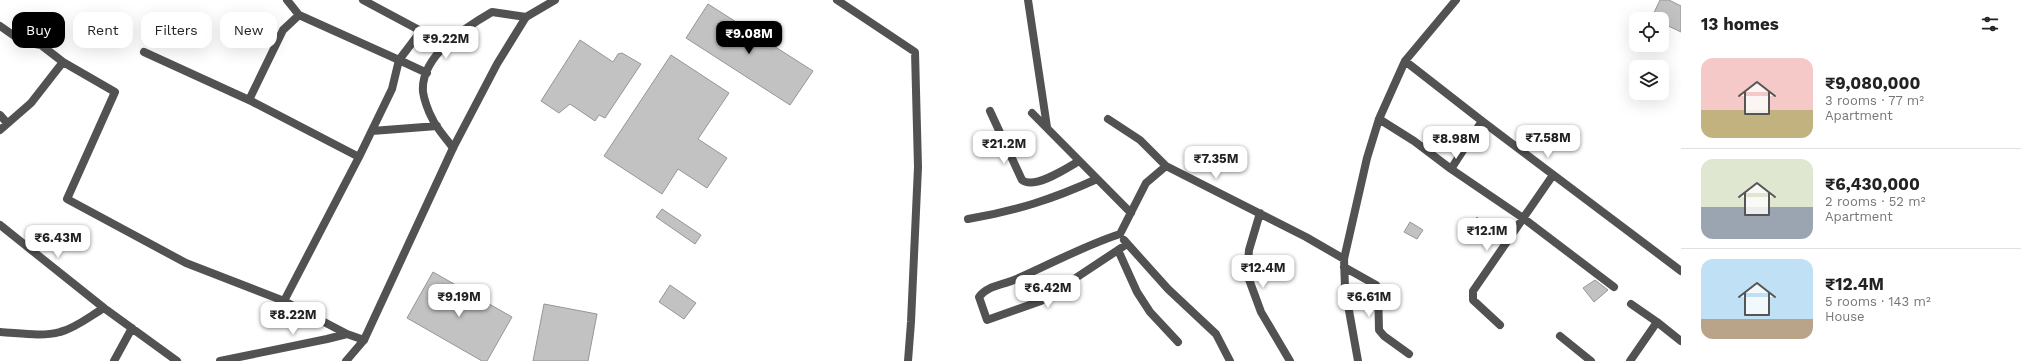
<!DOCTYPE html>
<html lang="en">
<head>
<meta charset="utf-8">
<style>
	:root { --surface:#fff; --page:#f2f2f2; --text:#222; --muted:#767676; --line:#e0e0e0; --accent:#000 }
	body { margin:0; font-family:"Work Sans",sans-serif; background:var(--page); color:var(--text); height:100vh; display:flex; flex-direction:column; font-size:15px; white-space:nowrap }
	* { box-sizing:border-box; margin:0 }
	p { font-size:13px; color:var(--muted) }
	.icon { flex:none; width:22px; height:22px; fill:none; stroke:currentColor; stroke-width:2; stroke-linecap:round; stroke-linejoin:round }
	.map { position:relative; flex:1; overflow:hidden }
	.side { display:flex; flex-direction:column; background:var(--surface); width:340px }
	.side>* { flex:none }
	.hud { position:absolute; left:12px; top:12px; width:380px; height:36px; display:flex; gap:8px }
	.tools { position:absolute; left:1629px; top:12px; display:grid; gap:8px }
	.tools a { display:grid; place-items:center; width:40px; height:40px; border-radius:8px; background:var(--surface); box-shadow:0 4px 16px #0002; font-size:20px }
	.price { position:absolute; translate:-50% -34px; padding:0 9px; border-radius:8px; background:#fff; color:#222; font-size:13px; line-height:26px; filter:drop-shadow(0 1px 2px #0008) }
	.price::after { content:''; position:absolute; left:50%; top:24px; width:12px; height:9px; margin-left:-6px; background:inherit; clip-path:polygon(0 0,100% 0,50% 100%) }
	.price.current { background:var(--accent); color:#fff }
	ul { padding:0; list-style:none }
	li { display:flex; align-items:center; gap:12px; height:100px; padding:0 20px }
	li+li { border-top:1px solid var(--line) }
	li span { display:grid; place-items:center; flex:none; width:112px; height:80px; border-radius:12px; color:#555 }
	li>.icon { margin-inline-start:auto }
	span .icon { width:48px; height:48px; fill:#fffc; stroke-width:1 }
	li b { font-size:17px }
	h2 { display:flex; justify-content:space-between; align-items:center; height:48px; padding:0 20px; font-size:17px }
	.chip { padding:0 14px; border-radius:12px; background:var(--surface); box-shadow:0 4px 16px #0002; font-size:14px; line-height:36px }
	.chip.current { background:var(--accent); color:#fff }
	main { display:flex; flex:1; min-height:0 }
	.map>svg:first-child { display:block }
	.building { fill:#c2c2c2; stroke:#969696 }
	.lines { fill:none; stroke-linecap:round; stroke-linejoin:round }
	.minor { stroke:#525252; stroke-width:8 }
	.tertiary { stroke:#525252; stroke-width:8 }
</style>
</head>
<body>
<main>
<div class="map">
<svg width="1681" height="361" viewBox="0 0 1681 361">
	<rect width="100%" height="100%" fill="#fff"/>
	<path class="building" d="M1660 0H1669L1681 6V32L1662 23V19H1651Z
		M708 4 813 71 790 105 686 38Z
		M580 40 613 62 618 54 622 53 641 64 605 118 599 115 595 121 570 104 559 113 541 101Z
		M671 55 729 93 698 139 727 158 707 188 678 169 662 194 604 156Z
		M662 209 701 235 695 244 656 217Z
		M1477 217 1496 234 1492 238 1493 240 1486 246 1478 240 1475 242 1466 234 1471 227 1469 225Z
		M1410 222 1423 230 1417 239 1404 232Z
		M433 272 512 317 487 361H482L407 318Z
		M1595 280 1608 290 1594 302 1583 288Z
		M670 285 696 303 684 319 659 302Z
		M544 304 597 314 588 361H533Z"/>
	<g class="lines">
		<path class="minor" d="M287 0 299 15
			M363 0 421 31 399 60 427 73
			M837 0 915 52 918 167 911 322 908 361
			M1028 0 1047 127
			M35 17 44 25 46 33 41 45
			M0 26 23 42 41 45 63 62
			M144 52 249 100
			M1405 61 1482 121 1681 271
			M990 111 1022 180C1034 190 1067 168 1079 161
			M1032 113 1131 213
			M0 115 7 123
			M1108 119 1140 140 1166 166
			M1379 119 1414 141 1451 169 1523 218 1614 287
			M0 130 31 103 63 62 115 92 67 199 186 263 284 301 347 334
			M372 131 437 126
			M453 148C446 138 436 128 432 118 428 111 424 99 423 92 420 56 466 27 492 12L526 17
			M1451 169 1482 121
			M1260 213 1249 250 1247 274 1261 312 1290 361
			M968 219C1016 211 1053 199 1097 179
			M0 225 104 308
			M1124 240 1168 289 1216 334 1230 361
			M1127 244 1041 301 987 320 979 297C987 286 1002 285 1014 280 1049 265 1083 246 1120 234L1146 183 1166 166 1306 237 1344 259
			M1118 250 1137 292 1150 312 1178 342
			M1344 267 1376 285 1378 288 1379 330 1384 336 1409 354
			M284 301 359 157 249 100 283 30 299 15 399 60 392 89 359 157
			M1631 304 1657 322
			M1500 325 1473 300V291L1553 175
			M0 332C19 333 42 337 60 332 76 328 90 316 104 308L177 361
			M1560 336 1591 361
			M114 361 132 328
			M220 361 327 339 347 334 364 340
			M1358 361 1345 288 1344 259 1367 158 1379 119 1405 61 1456 0
			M1630 361 1657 322 1681 341"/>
		<path class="tertiary" d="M346 361 364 340 453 148 497 64 526 17 555 0"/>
	</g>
</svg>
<div class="tools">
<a><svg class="icon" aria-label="locate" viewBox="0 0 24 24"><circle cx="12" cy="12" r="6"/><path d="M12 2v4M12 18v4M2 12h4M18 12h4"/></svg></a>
<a><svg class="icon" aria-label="layers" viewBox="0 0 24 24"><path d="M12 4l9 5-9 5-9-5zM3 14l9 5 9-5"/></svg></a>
</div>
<b class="price current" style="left:749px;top:55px">₹9.08M</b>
<b class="price" style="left:446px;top:60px">₹9.22M</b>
<b class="price" style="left:1548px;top:159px">₹7.58M</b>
<b class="price" style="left:1456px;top:160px">₹8.98M</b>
<b class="price" style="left:1004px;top:165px">₹21.2M</b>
<b class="price" style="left:1216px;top:180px">₹7.35M</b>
<b class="price" style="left:1487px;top:252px">₹12.1M</b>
<b class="price" style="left:58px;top:259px">₹6.43M</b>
<b class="price" style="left:1263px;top:289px">₹12.4M</b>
<b class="price" style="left:1048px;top:309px">₹6.42M</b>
<b class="price" style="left:459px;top:318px">₹9.19M</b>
<b class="price" style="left:1369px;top:318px">₹6.61M</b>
<b class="price" style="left:293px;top:336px">₹8.22M</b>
<div class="hud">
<a class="chip current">Buy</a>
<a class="chip">Rent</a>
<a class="chip">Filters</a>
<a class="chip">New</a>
</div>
</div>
<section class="side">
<h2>13 homes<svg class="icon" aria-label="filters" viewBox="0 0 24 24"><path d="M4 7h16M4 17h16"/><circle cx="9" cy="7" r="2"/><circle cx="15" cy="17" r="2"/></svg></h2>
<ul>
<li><span style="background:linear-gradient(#f6c9c9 65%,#c2b280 0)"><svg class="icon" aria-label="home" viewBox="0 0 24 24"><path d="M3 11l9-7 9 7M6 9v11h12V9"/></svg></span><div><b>₹9,080,000</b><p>3 rooms · 77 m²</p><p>Apartment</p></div></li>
<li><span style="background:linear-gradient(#dfe7d0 60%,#9aa5b1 0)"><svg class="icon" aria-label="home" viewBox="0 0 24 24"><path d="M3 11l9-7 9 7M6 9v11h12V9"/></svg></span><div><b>₹6,430,000</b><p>2 rooms · 52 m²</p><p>Apartment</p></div></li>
<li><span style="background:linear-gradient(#bfe0f5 75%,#b9a48a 0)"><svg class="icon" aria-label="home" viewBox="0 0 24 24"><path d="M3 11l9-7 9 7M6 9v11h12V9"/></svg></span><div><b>₹12.4M</b><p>5 rooms · 143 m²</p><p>House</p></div></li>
</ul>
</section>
</main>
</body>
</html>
